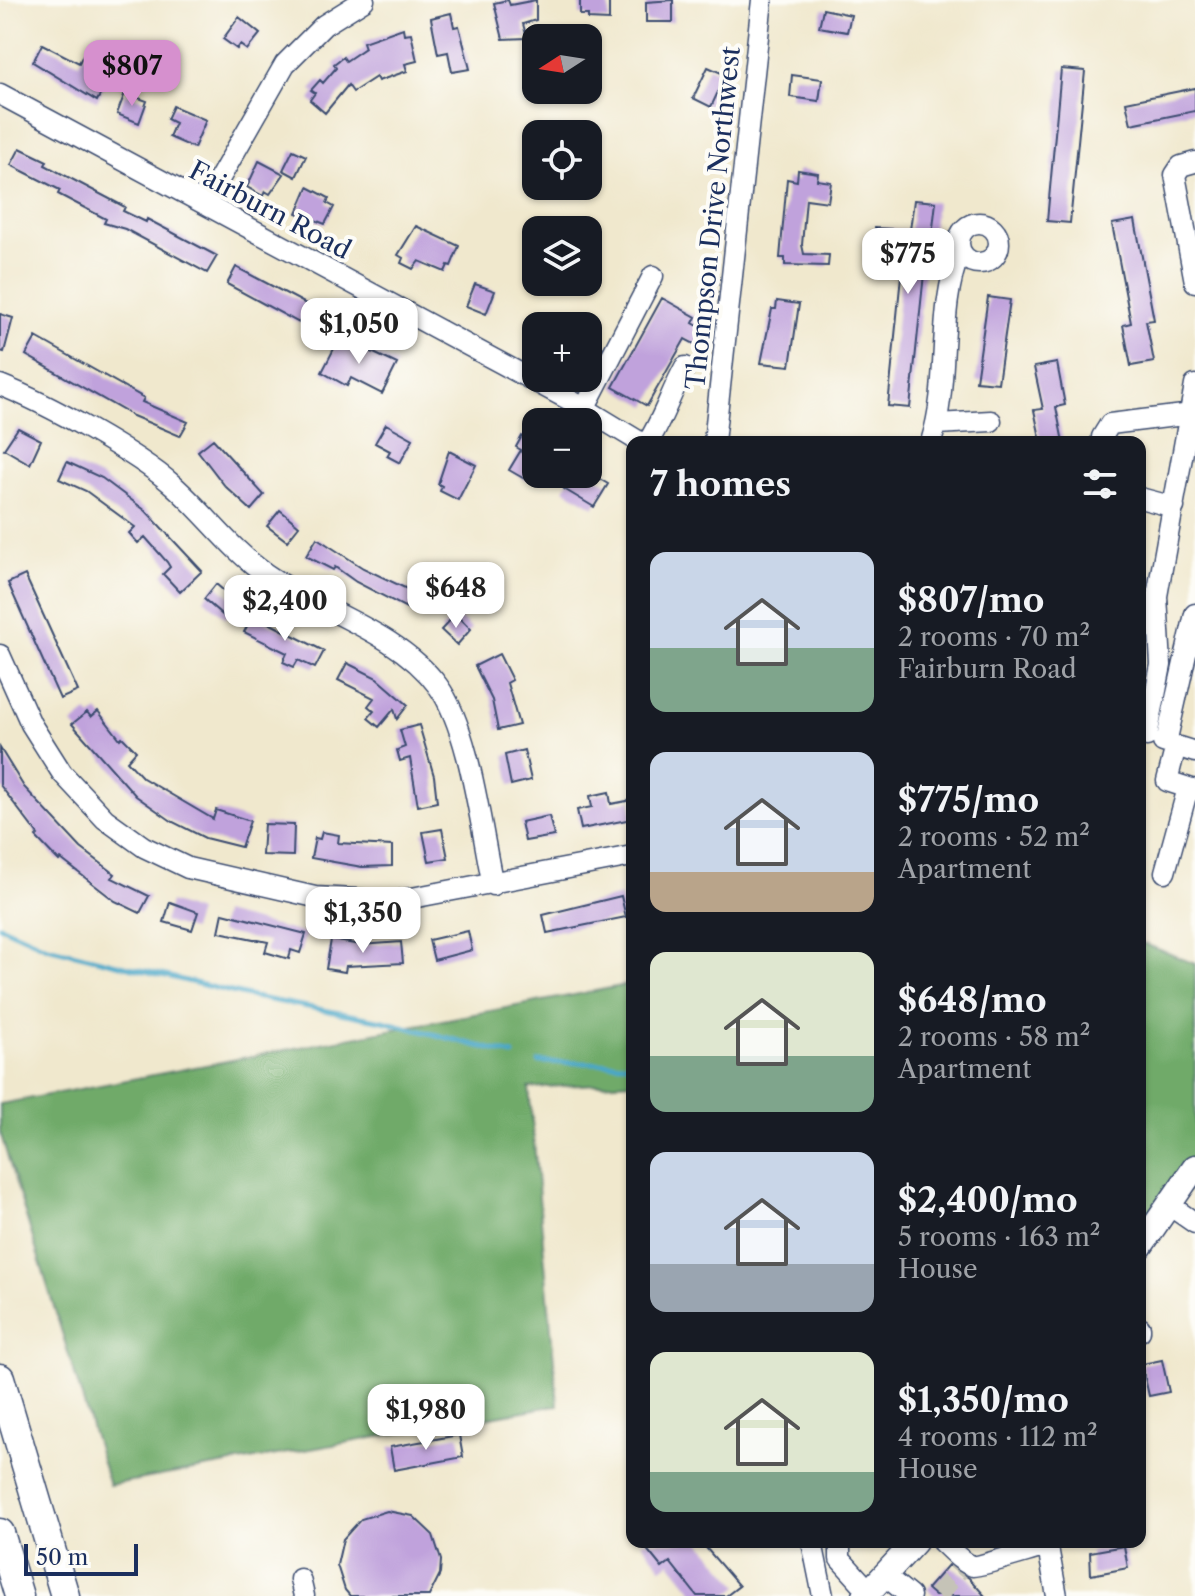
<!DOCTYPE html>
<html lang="en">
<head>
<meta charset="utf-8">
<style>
	:root { --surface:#171b24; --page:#242831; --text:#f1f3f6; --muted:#9ea1a6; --accent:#d690ce }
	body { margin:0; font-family:"Libre Caslon Text",serif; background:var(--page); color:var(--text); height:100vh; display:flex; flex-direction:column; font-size:30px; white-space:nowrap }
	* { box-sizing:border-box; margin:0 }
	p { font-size:26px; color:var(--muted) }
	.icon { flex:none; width:44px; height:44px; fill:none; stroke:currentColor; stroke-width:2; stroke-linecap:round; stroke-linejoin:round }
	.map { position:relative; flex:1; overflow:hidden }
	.side { position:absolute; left:626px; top:436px; width:520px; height:1112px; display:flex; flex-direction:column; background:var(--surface); border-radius:16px; box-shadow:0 2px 6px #0004 }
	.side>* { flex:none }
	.needle { width:52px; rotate:258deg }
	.controls { position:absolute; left:522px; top:24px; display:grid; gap:16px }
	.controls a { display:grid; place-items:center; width:80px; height:80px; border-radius:16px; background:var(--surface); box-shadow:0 2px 6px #0004; font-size:40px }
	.scale { position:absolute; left:24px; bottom:20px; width:114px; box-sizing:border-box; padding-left:8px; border:4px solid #1b2f5e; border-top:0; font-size:22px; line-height:28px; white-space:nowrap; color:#1b2f5e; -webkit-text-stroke:6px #fdfcf7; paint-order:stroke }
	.price { position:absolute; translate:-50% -68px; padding:0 18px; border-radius:16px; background:#fff; color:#222; font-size:26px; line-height:52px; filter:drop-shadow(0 2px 4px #0008) }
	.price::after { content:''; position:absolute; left:50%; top:48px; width:24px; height:18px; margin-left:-12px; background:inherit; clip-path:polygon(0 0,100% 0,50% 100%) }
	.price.selected { background:var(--accent); color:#111 }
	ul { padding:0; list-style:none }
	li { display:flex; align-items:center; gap:24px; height:200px; padding:0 24px }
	li span { display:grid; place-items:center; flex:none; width:224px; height:160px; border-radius:16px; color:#555 }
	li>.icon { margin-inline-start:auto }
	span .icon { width:96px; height:96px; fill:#fffc; stroke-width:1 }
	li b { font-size:34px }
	h2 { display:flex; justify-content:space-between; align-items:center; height:96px; padding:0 24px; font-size:34px }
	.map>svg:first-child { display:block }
	.forest { fill:#70aa69; stroke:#466c64; stroke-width:2 }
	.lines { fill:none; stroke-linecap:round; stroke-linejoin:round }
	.stream { stroke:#4aa7c8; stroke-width:5 }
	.building { fill:#c0a2dc }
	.minor-tunnel { stroke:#c5c3b7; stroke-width:20; stroke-dasharray:20 10; stroke-linecap:butt }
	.minor-casing { stroke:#3b4b6f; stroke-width:23 }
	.major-casing { stroke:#3b4b6f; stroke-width:27 }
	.highway-casing { stroke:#3b4b6f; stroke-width:31 }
	.minor { stroke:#fff; stroke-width:20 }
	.major { stroke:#fff; stroke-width:24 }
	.highway { stroke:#fff; stroke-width:28 }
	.labels { text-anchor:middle; stroke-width:8; stroke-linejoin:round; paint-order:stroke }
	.street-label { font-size:26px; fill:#1b2f5e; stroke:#fdfcf7 }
</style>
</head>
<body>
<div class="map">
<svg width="1195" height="1596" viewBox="0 0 1195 1596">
	<rect width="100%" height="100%" fill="#fdfcf7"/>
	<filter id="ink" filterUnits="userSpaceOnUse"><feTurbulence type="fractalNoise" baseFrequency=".0125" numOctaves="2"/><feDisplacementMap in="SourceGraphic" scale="16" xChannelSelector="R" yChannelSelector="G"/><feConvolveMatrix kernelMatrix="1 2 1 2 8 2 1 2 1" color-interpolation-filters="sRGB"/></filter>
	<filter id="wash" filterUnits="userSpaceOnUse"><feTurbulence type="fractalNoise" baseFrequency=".006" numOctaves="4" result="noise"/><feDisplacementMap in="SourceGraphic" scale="32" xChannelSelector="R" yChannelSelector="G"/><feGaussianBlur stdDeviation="1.8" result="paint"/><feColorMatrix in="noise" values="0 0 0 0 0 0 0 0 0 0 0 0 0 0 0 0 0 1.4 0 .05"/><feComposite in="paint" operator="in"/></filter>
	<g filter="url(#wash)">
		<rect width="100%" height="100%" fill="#f0e8cd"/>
		<path class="forest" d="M1140 942 1195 964V1181L1140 1256Z
			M632 984V1082L529 1088 558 1405 109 1485 0 1132V1104Z"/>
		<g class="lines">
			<path class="stream" d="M0 926 47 947 248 996 383 1021 513 1055
				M539 1062 632 1064"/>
		</g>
		<g id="blocks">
			<path class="building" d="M508 0 510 5 536 0V20L523 24 527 38 503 39 494 3Z
				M580 0H609V20L588 19V15H580Z
				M673 0V22H646V2Z
				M823 9 851 15 847 32 819 27Z
				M451 13 454 27 459 26 470 69 452 72 448 52 438 54 431 18Z
				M239 17 260 34 247 50 240 45 237 49 223 39Z
				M403 28 404 34 411 33 417 61 405 64 407 71 378 81 376 77 353 92 348 85 325 113 310 100 315 93 311 90 320 80 323 83 336 68 334 64 343 57 346 61 365 48 363 42Z
				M42 44 79 63 83 55 95 61 91 67 99 71 94 81 104 87 97 101 33 62Z
				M708 67 726 75 711 107 693 98Z
				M1061 69 1085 71 1070 223 1047 221Z
				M792 75 822 79 819 101 790 97Z
				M1195 88V111L1131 124 1126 102Z
				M125 93 147 101 139 123 117 114Z
				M173 106 206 120 194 148 169 137 175 123 167 119Z
				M20 148 47 161 45 165 125 207 123 211 146 222 147 219 217 256 207 273 125 229 104 223 106 219 58 194 60 190 11 165Z
				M293 150 306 156 296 177 283 170Z
				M259 161 284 174 270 194 265 191 263 196 247 187Z
				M798 170 818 173 817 180 831 182 828 202 806 199 802 245 804 254 829 255 828 266 785 265V258H780L787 179 797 181Z
				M308 187 329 198 327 203 334 207 325 224 297 213Z
				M914 200 936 202 931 245H927L910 408 888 406 904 246 874 245 875 228 910 230Z
				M1135 220 1154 320 1146 321 1154 362 1131 366 1123 325 1131 323 1112 224Z
				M416 226 459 246 451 266 448 265 445 272 419 261 413 269 401 263 403 258 398 255Z
				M236 267 308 305 299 323 227 284Z
				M475 284 495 291 486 314 466 306Z
				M988 297 1010 300 998 383 976 381Z
				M662 298 696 317 693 323 707 331 698 346 685 339 647 406 613 387Z
				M777 301 799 304 790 366 761 363 772 309H776Z
				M0 314 13 318 4 352 0 351Z
				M36 337 144 398 142 402 188 422 180 436 133 416 26 355Z
				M340 337 397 364 382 394 351 378 347 386 322 372Z
				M588 341 602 347 591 368 588 367Z
				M1057 363 1065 405 1056 407 1063 442H1041L1034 410 1043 409 1034 367Z
				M386 424 413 439 400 463 387 456 390 451 375 443Z
				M18 428 41 440 30 464 4 449Z
				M522 436 536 444V467L528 481 509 470 521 450 516 447Z
				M213 439 264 495 251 510 225 486 198 451Z
				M449 451 476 465 458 500 440 491 442 486 438 484Z
				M67 462 102 478 146 511 202 571 180 592 163 574 170 567 167 562 145 537 138 543 129 533 135 527 86 491 59 479Z
				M573 474H591L608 484 594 507 564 489Z
				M280 510 299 526 287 541 267 526Z
				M317 538 363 568 426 598 418 614 356 582 335 567 333 570 306 556Z
				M25 575 78 691 60 699 8 583Z
				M216 584 238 603 226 618 204 599Z
				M456 614 471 629 457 645 441 630Z
				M253 615 324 651 315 668 298 660 294 667 283 662 287 653 244 632Z
				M499 654 512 680 507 683 519 725 498 730 492 700 475 666Z
				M347 663 377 678 408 705 397 719 394 709 379 727 368 718 374 711 368 706 374 698 338 680Z
				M98 711 120 739 122 737 136 751 127 761 143 778 213 819 216 810 250 821 241 847 205 838 173 822 136 796 72 724 87 712 91 717Z
				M419 725 434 776 437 802 418 806 410 758 400 761 397 750 405 747 400 730Z
				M0 748 24 787 81 848 115 874 112 878 149 896 140 913 115 901 61 859 59 861 36 837 38 835 0 785Z
				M524 750 531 780 511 785 505 755Z
				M609 792 611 804 632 800V819L581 829 577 810 592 807 590 796Z
				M549 816 554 836 525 841 521 822Z
				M264 824 294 825 293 856 262 855Z
				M442 829 448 858 429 861 423 832Z
				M322 832 339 835 338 843 392 846V866L362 867 311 858 315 838 320 839Z
				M621 896 626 917 547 933 543 915Z
				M170 902 198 912 192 930 164 922Z
				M223 913 306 934 300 953 291 950 289 959 265 952 268 942 219 932Z
				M468 931 472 950 434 960 429 940Z
				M331 940 361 945 401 942 403 963 346 966 345 972 326 969Z
				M1162 1360 1169 1392 1149 1396 1142 1364Z
				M459 1435 463 1457 394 1470 390 1447Z
				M387 1511 413 1516 433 1535 441 1560 440 1574 429 1596H350L345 1590 337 1565 343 1539 361 1519Z
				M641 1542H701L739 1586 726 1596H697L670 1562 662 1568Z
				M1124 1546 1128 1568 1091 1575 1090 1552Z
				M948 1565 969 1578 985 1596H935L927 1589Z"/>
		</g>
	</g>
	<g filter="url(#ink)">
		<use href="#blocks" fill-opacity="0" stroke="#3b4b6f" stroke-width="2"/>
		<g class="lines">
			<path class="minor-tunnel" d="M937 1596 959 1570"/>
			<defs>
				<path id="minor" d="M0 94 579 405 640 442
					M1195 162 1181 166 1175 175 1195 282
					M205 204 285 64 324 25 364 0
					M959 243a20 20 0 1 1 40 0a20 20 0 1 1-40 0Z
					M0 385C48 404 135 452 173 485 206 514 230 549 266 574 321 612 397 631 438 686 470 729 481 830 493 885
					M584 409 653 276
					M937 424 991 421
					M648 442C663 419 671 392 685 367
					M714 442 762 0
					M931 442C951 381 936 311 960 252
					M1103 442 1102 437 1110 424 1192 414
					M1140 498 1174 507
					M0 655 31 724 62 773 105 819 144 847 188 868 315 897 396 901 632 856
					M1147 736 1161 665 1157 596 1195 385
					M1163 742 1195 752
					M1166 743 1195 614
					M1176 746 1167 781 1195 790
					M1165 872 1188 788
					M1169 1205 1195 1223
					M1140 1328V1331
					M812 1542 823 1596
					M942 1542C951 1550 962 1563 973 1566 978 1567 1035 1549 1048 1546
					M1047 1542 1057 1596
					M840 1547V1559L869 1591
					M884 1575 910 1596
					M300 1579 304 1596"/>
				<path id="major" d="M1140 1247 1195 1167
					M865 1596 915 1542"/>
				<path id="highway" d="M0 1378 65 1596
					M0 1533 19 1596"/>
			</defs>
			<use href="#minor" class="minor-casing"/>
			<use href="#major" class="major-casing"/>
			<use href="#highway" class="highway-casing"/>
			<use href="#minor" class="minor"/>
			<use href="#major" class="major"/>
			<use href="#highway" class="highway"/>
		</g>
	</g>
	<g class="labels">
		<g class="street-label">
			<text transform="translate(270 210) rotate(28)" y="9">Fairburn Road</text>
			<text transform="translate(713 218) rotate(-84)" y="9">Thompson Drive Northwest</text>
		</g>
	</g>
</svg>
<div class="controls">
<a><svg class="needle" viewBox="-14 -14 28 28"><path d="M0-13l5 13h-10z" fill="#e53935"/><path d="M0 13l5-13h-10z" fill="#9ea1a6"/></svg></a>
<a><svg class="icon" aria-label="locate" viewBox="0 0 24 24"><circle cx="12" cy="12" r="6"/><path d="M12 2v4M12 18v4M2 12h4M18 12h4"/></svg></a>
<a><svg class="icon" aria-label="layers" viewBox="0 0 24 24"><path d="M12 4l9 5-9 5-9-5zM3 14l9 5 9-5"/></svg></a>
<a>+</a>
<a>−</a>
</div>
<div class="scale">50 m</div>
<b class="price selected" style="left:132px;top:108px">$807</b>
<b class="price" style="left:908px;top:296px">$775</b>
<b class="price" style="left:359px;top:366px">$1,050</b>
<b class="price" style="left:456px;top:630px">$648</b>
<b class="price" style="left:285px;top:643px">$2,400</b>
<b class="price" style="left:363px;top:955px">$1,350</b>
<b class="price" style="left:426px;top:1452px">$1,980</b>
<section class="side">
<h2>7 homes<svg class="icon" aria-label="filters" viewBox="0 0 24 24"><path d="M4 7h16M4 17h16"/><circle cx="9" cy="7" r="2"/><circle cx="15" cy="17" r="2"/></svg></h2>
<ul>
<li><span style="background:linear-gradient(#c9d6e8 60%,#7fa58c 0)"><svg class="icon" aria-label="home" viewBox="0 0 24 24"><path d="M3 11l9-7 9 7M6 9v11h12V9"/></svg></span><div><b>$807/mo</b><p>2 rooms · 70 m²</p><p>Fairburn Road</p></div></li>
<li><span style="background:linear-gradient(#c9d6e8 75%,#b9a48a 0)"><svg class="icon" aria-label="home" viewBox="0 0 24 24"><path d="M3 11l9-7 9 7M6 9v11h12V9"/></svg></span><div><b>$775/mo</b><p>2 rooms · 52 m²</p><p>Apartment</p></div></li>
<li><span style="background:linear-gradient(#dfe7d0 65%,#7fa58c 0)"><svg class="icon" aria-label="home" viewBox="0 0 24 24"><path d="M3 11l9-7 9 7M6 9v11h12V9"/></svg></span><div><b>$648/mo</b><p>2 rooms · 58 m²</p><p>Apartment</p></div></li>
<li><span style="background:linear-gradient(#c9d6e8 70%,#9aa5b1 0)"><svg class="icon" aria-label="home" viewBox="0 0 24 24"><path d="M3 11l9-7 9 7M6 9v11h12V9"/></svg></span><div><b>$2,400/mo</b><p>5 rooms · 163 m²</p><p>House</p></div></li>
<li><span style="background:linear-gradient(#dfe7d0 75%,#7fa58c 0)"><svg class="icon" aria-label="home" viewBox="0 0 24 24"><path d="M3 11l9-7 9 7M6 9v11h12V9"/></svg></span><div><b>$1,350/mo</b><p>4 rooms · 112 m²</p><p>House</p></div></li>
</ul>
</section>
</div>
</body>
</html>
